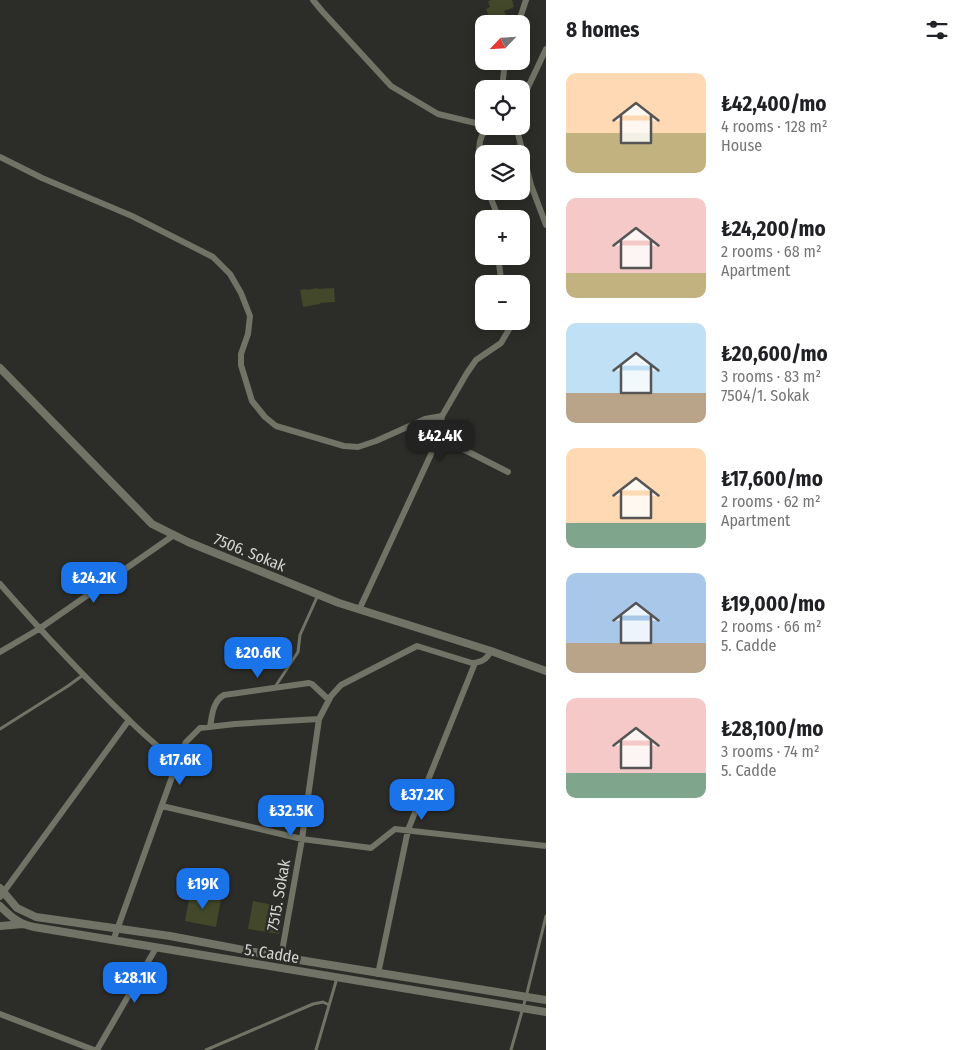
<!DOCTYPE html>
<html lang="en">
<head>
<meta charset="utf-8">
<style>
	:root { --surface:#fff; --page:#f2f2f2; --text:#202124; --muted:#757577; --accent:#1a73e8 }
	body { margin:0; font-family:"Fira Sans Condensed",sans-serif; background:var(--page); color:var(--text); height:100vh; display:flex; flex-direction:column; font-size:19px; white-space:nowrap }
	* { box-sizing:border-box; margin:0 }
	p { font-size:16px; color:var(--muted) }
	.icon { flex:none; width:28px; height:28px; fill:none; stroke:currentColor; stroke-width:2; stroke-linecap:round; stroke-linejoin:round }
	.map { position:relative; flex:1; overflow:hidden }
	.panel { display:flex; flex-direction:column; background:var(--surface); width:425px }
	.panel>* { flex:none }
	.needle { width:32px; rotate:245deg }
	.controls { position:absolute; left:475px; top:15px; display:grid; gap:10px }
	.controls a { display:grid; place-items:center; width:55px; height:55px; border-radius:10px; background:var(--surface); box-shadow:0 2px 12px #0003; font-size:25px }
	.price { position:absolute; translate:-50% -42px; padding:0 11px; border-radius:10px; background:var(--accent); color:#fff; font-size:16px; line-height:32px; filter:drop-shadow(0 1px 2px #0008) }
	.price::after { content:''; position:absolute; left:50%; top:30px; width:15px; height:11px; margin-left:-8px; background:inherit; clip-path:polygon(0 0,100% 0,50% 100%) }
	.price.current { background:#222; color:#fff }
	ul { padding:0; list-style:none }
	li { display:flex; align-items:center; gap:15px; height:125px; padding:0 20px }
	li span { display:grid; place-items:center; flex:none; width:140px; height:100px; border-radius:10px; color:#555 }
	li>.icon { margin-inline-start:auto }
	span .icon { width:60px; height:60px; fill:#fffc; stroke-width:1 }
	li b { font-size:21px }
	h2 { display:flex; justify-content:space-between; align-items:center; height:60px; padding:0 20px; font-size:21px }
	main { display:flex; flex:1; min-height:0 }
	.map>svg:first-child { display:block }
	.building { fill:#424829 }
	.lines { fill:none; stroke-linecap:round; stroke-linejoin:round }
	.service { stroke:#707365; stroke-width:3 }
	.minor { stroke:#707365; stroke-width:6 }
	.tertiary { stroke:#707365; stroke-width:8 }
	.labels { text-anchor:middle; stroke-width:5; stroke-linejoin:round; paint-order:stroke }
	.street-label { font-size:16px; fill:#d4d5d2; stroke:#2c2d28 }
</style>
</head>
<body>
<main>
<div class="map">
<svg width="546" height="1050" viewBox="0 0 546 1050">
	<rect width="100%" height="100%" fill="#2c2d28"/>
	<path class="building" d="M492 0H512L514 7 504 11 508 20 498 24H492L486 9 490 7 488 1Z
		M318 288V289L334 288 335 302 320 303V304L303 307 300 290 306 289V290Z
		M190 894 221 899 216 927 185 921Z
		M253 901 284 907 279 934 248 929Z"/>
	<g class="lines">
		<path class="service" d="M275 687 298 652 300 635 318 595
			M0 729 68 686 83 675
			M206 1050 313 1004 323 1002 329 1005
			M316 1050 337 978
			M511 1050 526 997 546 916"/>
		<path class="minor" d="M313 0 322 11 391 86 438 114 484 125
			M518 24 526 0
			M502 89 505 61
			M521 102 546 49
			M489 126 505 130H517
			M516 126 531 185 546 225
			M0 157 42 178 132 216 213 257 230 274 241 293 250 316 248 334 241 354V365L252 401 265 417 276 426 344 446 358 447 376 441 425 419 442 416
			M484 180C480 162 473 138 490 126
			M488 191 499 219
			M498 256 501 279 503 284
			M439 437 508 472
			M0 584C41 631 84 677 129 720 144 735 161 749 177 763
			M359 610 439 437 442 416 467 373 476 360 501 343 511 326V321
			M0 652 39 629 174 535
			M210 727C212 715 213 701 224 695L309 683 312 684 329 700
			M162 806 302 839 371 848 395 829 546 846
			M0 897 129 720
			M113 941 177 763 186 742 200 728 235 724 319 719
			M281 957 302 839 319 719 331 696 341 685 417 646 472 663C482 662 486 660 491 651
			M378 974 408 830 475 663
			M0 1014 94 1050
			M97 1050 156 948"/>
		<path class="tertiary" d="M0 368 152 524 188 542 339 603 491 651 546 671
			M0 888 17 908 36 917 170 936 281 957 546 1000
			M0 906C11 917 19 924 34 927L546 1012
			M0 926 23 924"/>
	</g>
	<g class="labels">
		<g class="street-label">
			<text transform="translate(250 552) rotate(22)" y="6">7506. Sokak</text>
			<text transform="translate(278 895) rotate(-80)" y="6">7515. Sokak</text>
			<text transform="translate(272 953) rotate(9)" y="6">5. Cadde</text>
		</g>
	</g>
</svg>
<div class="controls">
<a><svg class="needle" viewBox="-14 -14 28 28"><path d="M0-13l5 13h-10z" fill="#e53935"/><path d="M0 13l5-13h-10z" fill="#757577"/></svg></a>
<a><svg class="icon" aria-label="locate" viewBox="0 0 24 24"><circle cx="12" cy="12" r="6"/><path d="M12 2v4M12 18v4M2 12h4M18 12h4"/></svg></a>
<a><svg class="icon" aria-label="layers" viewBox="0 0 24 24"><path d="M12 4l9 5-9 5-9-5zM3 14l9 5 9-5"/></svg></a>
<a>+</a>
<a>−</a>
</div>
<b class="price current" style="left:440px;top:462px">₺42.4K</b>
<b class="price" style="left:94px;top:604px">₺24.2K</b>
<b class="price" style="left:258px;top:679px">₺20.6K</b>
<b class="price" style="left:180px;top:786px">₺17.6K</b>
<b class="price" style="left:422px;top:821px">₺37.2K</b>
<b class="price" style="left:291px;top:837px">₺32.5K</b>
<b class="price" style="left:203px;top:910px">₺19K</b>
<b class="price" style="left:135px;top:1004px">₺28.1K</b>
</div>
<section class="panel">
<h2>8 homes<svg class="icon" aria-label="filters" viewBox="0 0 24 24"><path d="M4 7h16M4 17h16"/><circle cx="9" cy="7" r="2"/><circle cx="15" cy="17" r="2"/></svg></h2>
<ul>
<li><span style="background:linear-gradient(#ffd9b3 60%,#c2b280 0)"><svg class="icon" aria-label="home" viewBox="0 0 24 24"><path d="M3 11l9-7 9 7M6 9v11h12V9"/></svg></span><div><b>₺42,400/mo</b><p>4 rooms · 128 m²</p><p>House</p></div></li>
<li><span style="background:linear-gradient(#f6c9c9 75%,#c2b280 0)"><svg class="icon" aria-label="home" viewBox="0 0 24 24"><path d="M3 11l9-7 9 7M6 9v11h12V9"/></svg></span><div><b>₺24,200/mo</b><p>2 rooms · 68 m²</p><p>Apartment</p></div></li>
<li><span style="background:linear-gradient(#bfe0f5 70%,#b9a48a 0)"><svg class="icon" aria-label="home" viewBox="0 0 24 24"><path d="M3 11l9-7 9 7M6 9v11h12V9"/></svg></span><div><b>₺20,600/mo</b><p>3 rooms · 83 m²</p><p>7504/1. Sokak</p></div></li>
<li><span style="background:linear-gradient(#ffd9b3 75%,#7fa58c 0)"><svg class="icon" aria-label="home" viewBox="0 0 24 24"><path d="M3 11l9-7 9 7M6 9v11h12V9"/></svg></span><div><b>₺17,600/mo</b><p>2 rooms · 62 m²</p><p>Apartment</p></div></li>
<li><span style="background:linear-gradient(#a9c7e8 70%,#b9a48a 0)"><svg class="icon" aria-label="home" viewBox="0 0 24 24"><path d="M3 11l9-7 9 7M6 9v11h12V9"/></svg></span><div><b>₺19,000/mo</b><p>2 rooms · 66 m²</p><p>5. Cadde</p></div></li>
<li><span style="background:linear-gradient(#f6c9c9 75%,#7fa58c 0)"><svg class="icon" aria-label="home" viewBox="0 0 24 24"><path d="M3 11l9-7 9 7M6 9v11h12V9"/></svg></span><div><b>₺28,100/mo</b><p>3 rooms · 74 m²</p><p>5. Cadde</p></div></li>
</ul>
</section>
</main>
</body>
</html>
